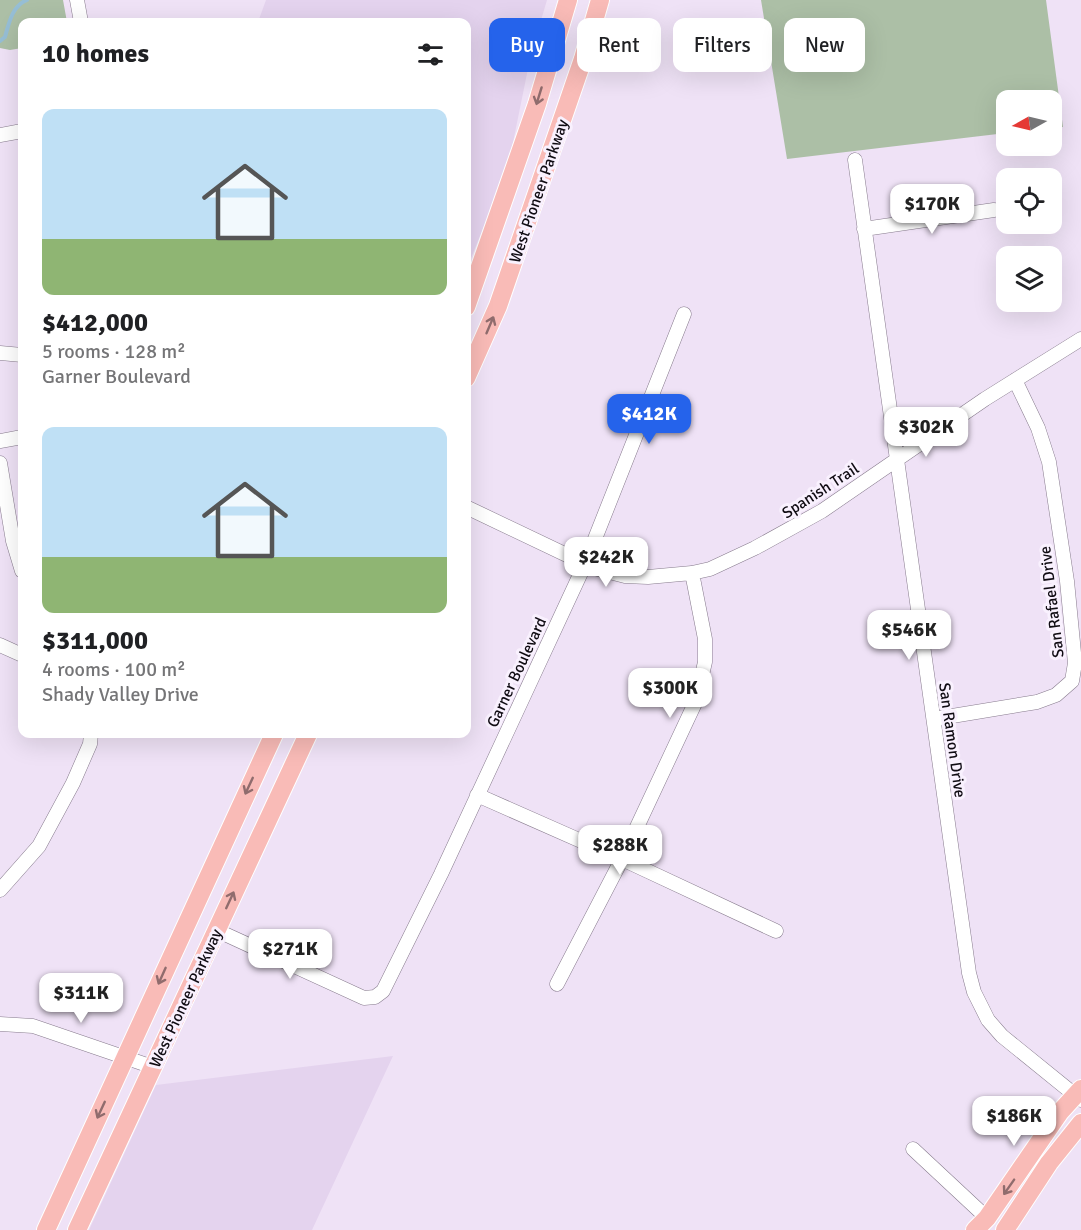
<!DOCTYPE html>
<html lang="en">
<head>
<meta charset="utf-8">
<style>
	:root { --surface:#fff; --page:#f2f2f2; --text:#202124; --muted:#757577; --accent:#2563eb }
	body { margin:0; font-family:Signika,sans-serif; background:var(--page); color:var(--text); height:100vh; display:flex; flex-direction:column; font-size:22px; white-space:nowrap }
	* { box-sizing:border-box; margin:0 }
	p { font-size:20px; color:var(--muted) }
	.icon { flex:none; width:33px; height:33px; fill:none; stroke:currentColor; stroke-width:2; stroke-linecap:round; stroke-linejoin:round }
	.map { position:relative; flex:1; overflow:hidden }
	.side { position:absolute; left:18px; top:18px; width:453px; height:720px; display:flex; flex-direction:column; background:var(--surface); border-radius:12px; box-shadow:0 6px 24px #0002 }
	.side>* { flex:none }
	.hud { position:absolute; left:489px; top:18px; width:501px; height:54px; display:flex; gap:12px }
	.needle { width:39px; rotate:262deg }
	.controls { position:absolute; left:996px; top:90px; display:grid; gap:12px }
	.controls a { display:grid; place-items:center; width:66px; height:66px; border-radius:12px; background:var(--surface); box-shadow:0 6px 24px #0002; font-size:30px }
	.price { position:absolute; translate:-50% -51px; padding:0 14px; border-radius:12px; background:#fff; color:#222; font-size:20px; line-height:39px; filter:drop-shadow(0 2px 3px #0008) }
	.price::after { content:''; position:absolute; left:50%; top:36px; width:18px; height:14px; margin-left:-9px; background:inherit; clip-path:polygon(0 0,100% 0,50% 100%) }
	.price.on { background:var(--accent); color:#fff }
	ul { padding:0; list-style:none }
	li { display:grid; align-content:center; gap:12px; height:318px; padding:0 24px }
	li span { display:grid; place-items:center; height:186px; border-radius:12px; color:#555 }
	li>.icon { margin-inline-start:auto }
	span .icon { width:108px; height:108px; fill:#fffc; stroke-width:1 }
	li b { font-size:26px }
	h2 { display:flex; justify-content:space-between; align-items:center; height:72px; padding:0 24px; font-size:26px }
	.chip { padding:0 21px; border-radius:12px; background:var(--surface); box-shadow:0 6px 24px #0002; font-size:21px; line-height:54px }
	.chip.on { background:var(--accent); color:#fff }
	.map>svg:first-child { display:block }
	.built { fill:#e4d3ee }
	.green { fill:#acbfa6 }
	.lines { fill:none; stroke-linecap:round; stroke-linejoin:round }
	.stream { stroke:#96bed5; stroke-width:4 }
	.minor-casing { stroke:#877b8d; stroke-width:15 }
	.major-casing { stroke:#fff; stroke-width:20 }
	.minor { stroke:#fff; stroke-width:14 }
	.major { stroke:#f9bbb7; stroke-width:18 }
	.oneway { stroke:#906c6d }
	.labels { text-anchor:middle; stroke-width:6; stroke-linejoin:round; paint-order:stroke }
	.street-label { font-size:16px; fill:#100c13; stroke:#f9f1fe }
</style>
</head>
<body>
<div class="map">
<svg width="1081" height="1230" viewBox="0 0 1081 1230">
	<rect width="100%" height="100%" fill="#efe2f6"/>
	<path class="built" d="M266 0H547L531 54 508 167 467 268 466 22H258Z
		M393 1056 312 1230H89L156 1085Z"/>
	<path class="green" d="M0 0H63L67 22H22V48L10 50 0 48Z
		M761 0H1046L1063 127 1052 128V100H1006V133L787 159Z"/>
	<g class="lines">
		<path class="stream" d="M0 41 5 37C9 23 12 6 27 0"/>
		<defs>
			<path id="minor" d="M77 0 81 22
				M0 135 22 131
				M855 160 969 973 974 992 988 1020 1002 1036 1081 1100
				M864 229 994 210
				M0 353 22 355
				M0 441 22 437
				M0 463 13 541 22 571
				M466 507 594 568 625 576 648 577 692 573 710 569 755 548 822 511 985 399 1081 339
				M0 645 22 655
				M934 719 1037 702 1056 695 1072 681 1075 663 1067 581 1049 462 1038 428 1015 380
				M477 795 622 859 776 931
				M0 890 39 846 73 783 90 744 91 734
				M216 930 364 998 375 997 383 991 441 874 585 564 684 314
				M557 984 622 859 696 701 705 662V639L692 573
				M0 1024 33 1026 153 1067
				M913 1149 987 1218"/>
			<path id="major" d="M466 307 537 104 568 0
				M466 378 498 306 583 59 600 0
				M46 1230 274 734
				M77 1230 308 734
				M975 1230 987 1218 1060 1112 1081 1089
				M1005 1230 1049 1163 1081 1123"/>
		</defs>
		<use href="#minor" class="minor-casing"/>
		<use href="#major" class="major-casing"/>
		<use href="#minor" class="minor"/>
		<use href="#major" class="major"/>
	</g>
	<defs><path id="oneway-shaft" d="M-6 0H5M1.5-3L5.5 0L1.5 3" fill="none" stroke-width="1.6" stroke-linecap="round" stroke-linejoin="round" transform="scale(1.5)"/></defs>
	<g class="oneway">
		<use href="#oneway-shaft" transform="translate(539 96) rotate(107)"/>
		<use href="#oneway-shaft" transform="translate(490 325) rotate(-67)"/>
		<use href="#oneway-shaft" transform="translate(249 786) rotate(115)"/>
		<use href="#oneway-shaft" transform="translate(230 900) rotate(-65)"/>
		<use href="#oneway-shaft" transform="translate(162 976) rotate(114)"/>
		<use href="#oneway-shaft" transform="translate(101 1110) rotate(115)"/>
		<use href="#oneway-shaft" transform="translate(1009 1187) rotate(125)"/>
	</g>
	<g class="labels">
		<g class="street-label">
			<text transform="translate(538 191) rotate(-71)" y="6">West Pioneer Parkway</text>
			<text transform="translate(820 490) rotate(-33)" y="6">Spanish Trail</text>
			<text transform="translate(1051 602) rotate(-97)" y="6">San Rafael Drive</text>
			<text transform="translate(516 672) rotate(-65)" y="6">Garner Boulevard</text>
			<text transform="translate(953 740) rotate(82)" y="6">San Ramon Drive</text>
			<text transform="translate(185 998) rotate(-65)" y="6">West Pioneer Parkway</text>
		</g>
	</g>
</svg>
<div class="controls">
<a><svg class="needle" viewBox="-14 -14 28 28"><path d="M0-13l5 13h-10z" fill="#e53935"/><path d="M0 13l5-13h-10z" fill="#757577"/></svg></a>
<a><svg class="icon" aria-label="locate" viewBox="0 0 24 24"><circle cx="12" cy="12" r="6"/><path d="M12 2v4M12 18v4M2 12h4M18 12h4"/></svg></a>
<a><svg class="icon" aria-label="layers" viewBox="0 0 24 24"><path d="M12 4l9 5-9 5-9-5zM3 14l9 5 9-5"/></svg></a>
</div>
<b class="price" style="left:932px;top:235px">$170K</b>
<b class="price on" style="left:649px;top:445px">$412K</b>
<b class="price" style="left:926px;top:458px">$302K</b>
<b class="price" style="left:606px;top:588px">$242K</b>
<b class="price" style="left:909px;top:661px">$546K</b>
<b class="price" style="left:670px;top:719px">$300K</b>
<b class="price" style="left:620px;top:876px">$288K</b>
<b class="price" style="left:290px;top:980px">$271K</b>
<b class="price" style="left:81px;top:1024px">$311K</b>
<b class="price" style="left:1014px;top:1147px">$186K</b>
<div class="hud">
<a class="chip on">Buy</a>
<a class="chip">Rent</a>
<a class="chip">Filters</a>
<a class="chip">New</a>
</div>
<section class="side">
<h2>10 homes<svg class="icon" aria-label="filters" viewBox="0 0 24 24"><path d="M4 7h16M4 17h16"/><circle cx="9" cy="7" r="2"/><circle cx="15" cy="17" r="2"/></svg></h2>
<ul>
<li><span style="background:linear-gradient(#bfe0f5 70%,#8fb573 0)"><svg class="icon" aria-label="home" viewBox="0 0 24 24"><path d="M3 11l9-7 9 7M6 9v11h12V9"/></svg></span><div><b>$412,000</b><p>5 rooms · 128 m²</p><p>Garner Boulevard</p></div></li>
<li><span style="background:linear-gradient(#bfe0f5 70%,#8fb573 0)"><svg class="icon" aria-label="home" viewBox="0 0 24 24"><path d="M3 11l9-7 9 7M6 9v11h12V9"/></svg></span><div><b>$311,000</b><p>4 rooms · 100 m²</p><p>Shady Valley Drive</p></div></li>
</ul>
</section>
</div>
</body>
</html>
